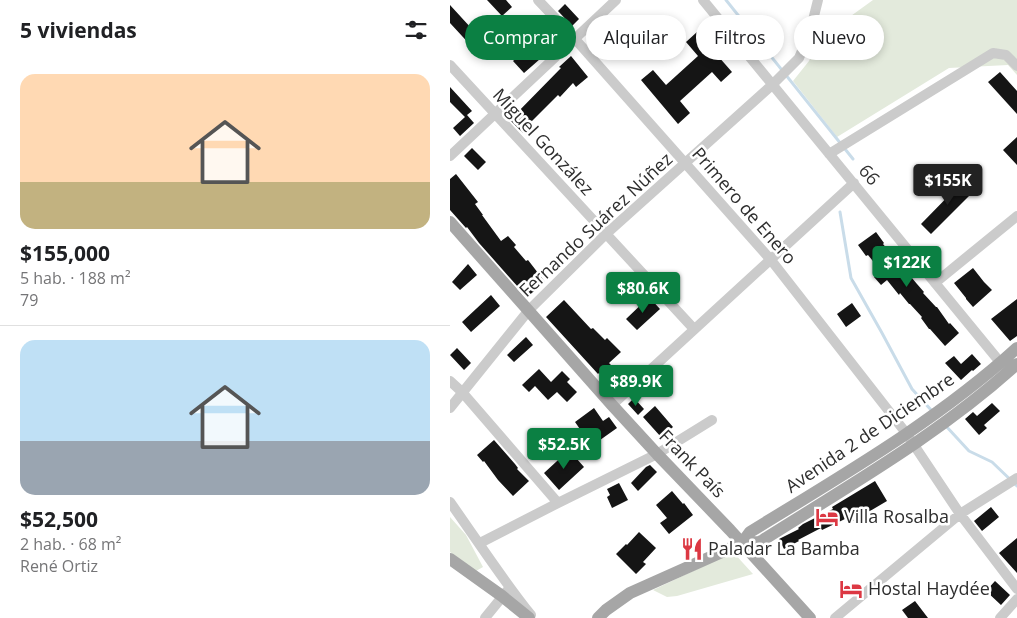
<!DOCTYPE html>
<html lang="es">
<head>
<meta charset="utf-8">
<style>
	:root { --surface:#fff; --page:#f2f2f2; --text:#202124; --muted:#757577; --line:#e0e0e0; --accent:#0b8043 }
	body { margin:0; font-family:"Open Sans",sans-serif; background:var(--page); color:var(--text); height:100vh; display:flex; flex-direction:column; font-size:19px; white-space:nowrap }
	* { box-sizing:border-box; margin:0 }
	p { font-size:16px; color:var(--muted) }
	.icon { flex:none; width:28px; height:28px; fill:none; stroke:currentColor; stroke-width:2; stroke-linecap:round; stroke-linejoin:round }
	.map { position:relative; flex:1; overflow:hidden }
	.side { display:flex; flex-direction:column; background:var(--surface); width:450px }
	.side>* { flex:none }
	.top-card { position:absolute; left:15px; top:15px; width:475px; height:45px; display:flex; gap:10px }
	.price { position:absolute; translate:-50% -42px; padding:0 11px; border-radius:5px; background:var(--accent); color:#fff; font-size:16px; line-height:32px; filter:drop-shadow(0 1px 2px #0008) }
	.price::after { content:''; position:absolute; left:50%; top:30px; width:15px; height:11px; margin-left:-8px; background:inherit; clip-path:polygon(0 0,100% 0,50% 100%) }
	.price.selected { background:#222; color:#fff }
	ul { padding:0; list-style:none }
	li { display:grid; align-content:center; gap:10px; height:265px; padding:0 20px }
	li+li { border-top:1px solid var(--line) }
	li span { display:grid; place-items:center; height:155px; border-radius:15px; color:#555 }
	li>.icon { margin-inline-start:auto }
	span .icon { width:90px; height:90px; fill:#fffc; stroke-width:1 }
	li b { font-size:21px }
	h2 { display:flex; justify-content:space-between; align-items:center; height:60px; padding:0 20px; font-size:21px }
	.chip { padding:0 18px; border-radius:22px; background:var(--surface); box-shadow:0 2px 8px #0003; font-size:18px; line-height:45px }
	.chip.selected { background:var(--accent); color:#fff }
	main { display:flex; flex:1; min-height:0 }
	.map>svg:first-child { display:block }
	.green { fill:#e3eadc }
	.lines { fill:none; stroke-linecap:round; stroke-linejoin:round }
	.stream { stroke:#c9dce9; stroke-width:3 }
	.building { fill:#151515 }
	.minor { stroke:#cbcbcb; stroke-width:10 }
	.major { stroke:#a6a6a6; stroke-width:12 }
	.labels { text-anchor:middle; stroke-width:5; stroke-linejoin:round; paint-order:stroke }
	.street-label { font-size:18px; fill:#2e2e2e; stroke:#fff }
	.poi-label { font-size:18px; fill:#2e2e2e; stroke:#fff; text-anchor:start }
</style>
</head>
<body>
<main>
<section class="side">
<h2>5 viviendas<svg class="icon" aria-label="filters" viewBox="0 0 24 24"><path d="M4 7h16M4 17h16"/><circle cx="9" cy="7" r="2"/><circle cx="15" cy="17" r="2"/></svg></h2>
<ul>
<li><span style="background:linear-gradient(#ffd9b3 70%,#c2b280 0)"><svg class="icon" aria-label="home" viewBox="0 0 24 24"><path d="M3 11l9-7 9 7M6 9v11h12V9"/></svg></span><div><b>$155,000</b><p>5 hab. · 188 m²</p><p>79</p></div></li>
<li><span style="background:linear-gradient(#bfe0f5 65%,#9aa5b1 0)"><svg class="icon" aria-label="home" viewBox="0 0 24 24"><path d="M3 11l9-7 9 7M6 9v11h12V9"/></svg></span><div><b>$52,500</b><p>2 hab. · 68 m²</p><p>René Ortiz</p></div></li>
</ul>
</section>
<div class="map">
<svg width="567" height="618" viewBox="0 0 567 618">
	<rect width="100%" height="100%" fill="#fff"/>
	<path class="green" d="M423 0H567V75L558 65 499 68 387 137 343 81 359 61 369 39Z
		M0 517 16 535 33 567 26 571 0 552Z
		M283 552 303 574 227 596 217 597 203 590Z"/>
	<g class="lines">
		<path class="stream" d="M276 0 403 159
			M390 212 401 278 432 333 462 389 482 411
			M495 425 519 451 542 462 567 486"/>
	</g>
	<path class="building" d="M37 0H56L62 7 52 16Z
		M115 4 129 19 122 26 108 11Z
		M0 5 33 41 24 49 0 23Z
		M82 16 92 27 77 40 68 30Z
		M247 32 282 72 271 82 262 72 230 101 240 113 228 124 191 80 203 70 216 85 248 56 236 42Z
		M78 46 90 59 74 73 63 61Z
		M121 56 138 77 126 87 123 83 110 97 108 95 81 122 82 124 73 133 60 120 111 68 109 67Z
		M550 72 567 91V114L538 82Z
		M0 87 22 111 17 115 24 123 10 136 3 128 15 117 0 102Z
		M567 137V165L553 150Z
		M22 148 36 162 28 170 14 156Z
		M6 174 28 202 25 204 33 215H32L51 241 58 236 66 245 64 247 76 261 78 260 95 282 77 297 29 243 17 227 16 228 0 210V179Z
		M515 179 526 189 481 234 471 224Z
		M426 232 434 243 433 244 467 284 474 292 473 293 486 307H487L499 324 500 323 509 333 495 346 480 329H479L471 318 472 317 460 304H459L450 293 449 295 437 280 431 285 424 277 431 271 418 255 416 256 408 245Z
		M18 264 27 275 10 290 2 282Z
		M523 268 534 282 542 290 523 307 516 299V298L504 283Z
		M41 295 50 306 21 332 12 322Z
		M199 297 210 309 187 330 176 319Z
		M567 299V336L560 341 541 319Z
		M114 300 141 329 143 328 155 340 157 338 171 352 159 363 172 376 162 386 149 373 148 374 96 317Z
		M402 303 411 316 396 327 387 314Z
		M76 337 83 345 64 362 57 355Z
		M7 348 21 363 14 370 0 355Z
		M522 354 531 364 523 371 522 370 511 380 495 363 504 356 511 364Z
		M89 369 101 382 112 371 120 379 117 382 127 392 117 402 107 392 98 400 85 386 79 392 72 385Z
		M184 398 194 409 188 415 178 404Z
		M542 403 550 411 534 425 537 428 529 435 515 419 523 412 527 416Z
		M205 406 223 427 211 437 193 417Z
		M144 408 153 421 159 417 167 428 143 445 134 432H132L125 422Z
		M44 440 65 464 68 468 67 469 79 481 63 496 48 480 34 461 33 462 27 455Z
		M119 450 134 467 109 490 94 473Z
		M200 465 207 472 188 491 181 483 196 467Z
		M425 481 437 501 398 524 395 519 372 530 371 528 348 540 349 541 334 549 329 539 349 529 348 528 353 524 383 509 382 507Z
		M169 483 178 500 162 508 157 497 160 495 157 489Z
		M222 491 233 504 234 503 243 515 219 534 210 523 217 518 206 505Z
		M541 507 549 517 532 531 524 521Z
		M189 532 206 548 193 562 196 564 186 574 166 554 176 544 177 545Z
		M567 538V573L549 553Z
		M545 581 560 595 551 605 536 591Z
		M465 601 478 618H458L452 610Z"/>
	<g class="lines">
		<path class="minor" d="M88 0 125 39 321 260 456 433 510 514 567 589
			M253 0 554 367
			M0 65 244 329
			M379 154 543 53 556 55 567 66
			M0 156 166 0
			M485 283 567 216
			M0 381 12 392 108 503
			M162 405 404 183
			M0 408 79 310 156 234 322 85 349 58 360 32 368 0
			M0 502C27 540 52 579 81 615
			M30 543 108 503 207 454 262 420
			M35 618 57 591
			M385 618 510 514 567 478
			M550 618 567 599"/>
		<path class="major" d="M0 222 162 405 207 454 280 530 360 618
			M292 543 300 532C391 476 487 421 567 348
			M0 559 52 596 79 618
			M148 618 156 610 180 593 292 543 309 542 313 540C400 485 490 434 567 364"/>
	</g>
	<defs>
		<symbol id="hotel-bare" viewBox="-9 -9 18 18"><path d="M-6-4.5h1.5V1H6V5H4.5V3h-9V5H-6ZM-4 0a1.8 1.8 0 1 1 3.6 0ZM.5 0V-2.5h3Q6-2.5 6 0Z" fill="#dc3843" stroke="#fff" stroke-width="2.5" paint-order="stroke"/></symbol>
		<symbol id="restaurant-bare" viewBox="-9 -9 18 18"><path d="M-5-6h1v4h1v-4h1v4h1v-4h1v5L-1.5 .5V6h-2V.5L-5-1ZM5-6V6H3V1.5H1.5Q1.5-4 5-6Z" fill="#dc3843" stroke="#fff" stroke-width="2.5" paint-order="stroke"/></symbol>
	</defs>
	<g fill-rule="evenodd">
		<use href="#hotel-bare" x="361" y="501" width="32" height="32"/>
		<use href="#restaurant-bare" x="226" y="533" width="32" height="32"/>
		<use href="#hotel-bare" x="385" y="573" width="32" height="32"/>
	</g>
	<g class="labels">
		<g class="street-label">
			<text transform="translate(93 142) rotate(47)" y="6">Miguel González</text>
			<text transform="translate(419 175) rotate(50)" y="6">66</text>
			<text transform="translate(294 206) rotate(49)" y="6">Primero de Enero</text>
			<text transform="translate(146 225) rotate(-43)" y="6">Fernando Suárez Núñez</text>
			<text transform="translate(420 433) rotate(-34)" y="6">Avenida 2 de Diciembre</text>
			<text transform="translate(242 464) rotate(46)" y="6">Frank País</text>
		</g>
		<g class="poi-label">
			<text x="394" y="523">Villa Rosalba</text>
			<text x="258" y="555">Paladar La Bamba</text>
			<text x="418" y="595">Hostal Haydée</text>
		</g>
	</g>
</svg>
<b class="price selected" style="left:498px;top:206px">$155K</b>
<b class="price" style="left:457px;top:288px">$122K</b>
<b class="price" style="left:193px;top:314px">$80.6K</b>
<b class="price" style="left:186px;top:407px">$89.9K</b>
<b class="price" style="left:114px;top:470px">$52.5K</b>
<div class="top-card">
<a class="chip selected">Comprar</a>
<a class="chip">Alquilar</a>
<a class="chip">Filtros</a>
<a class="chip">Nuevo</a>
</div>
</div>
</main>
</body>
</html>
